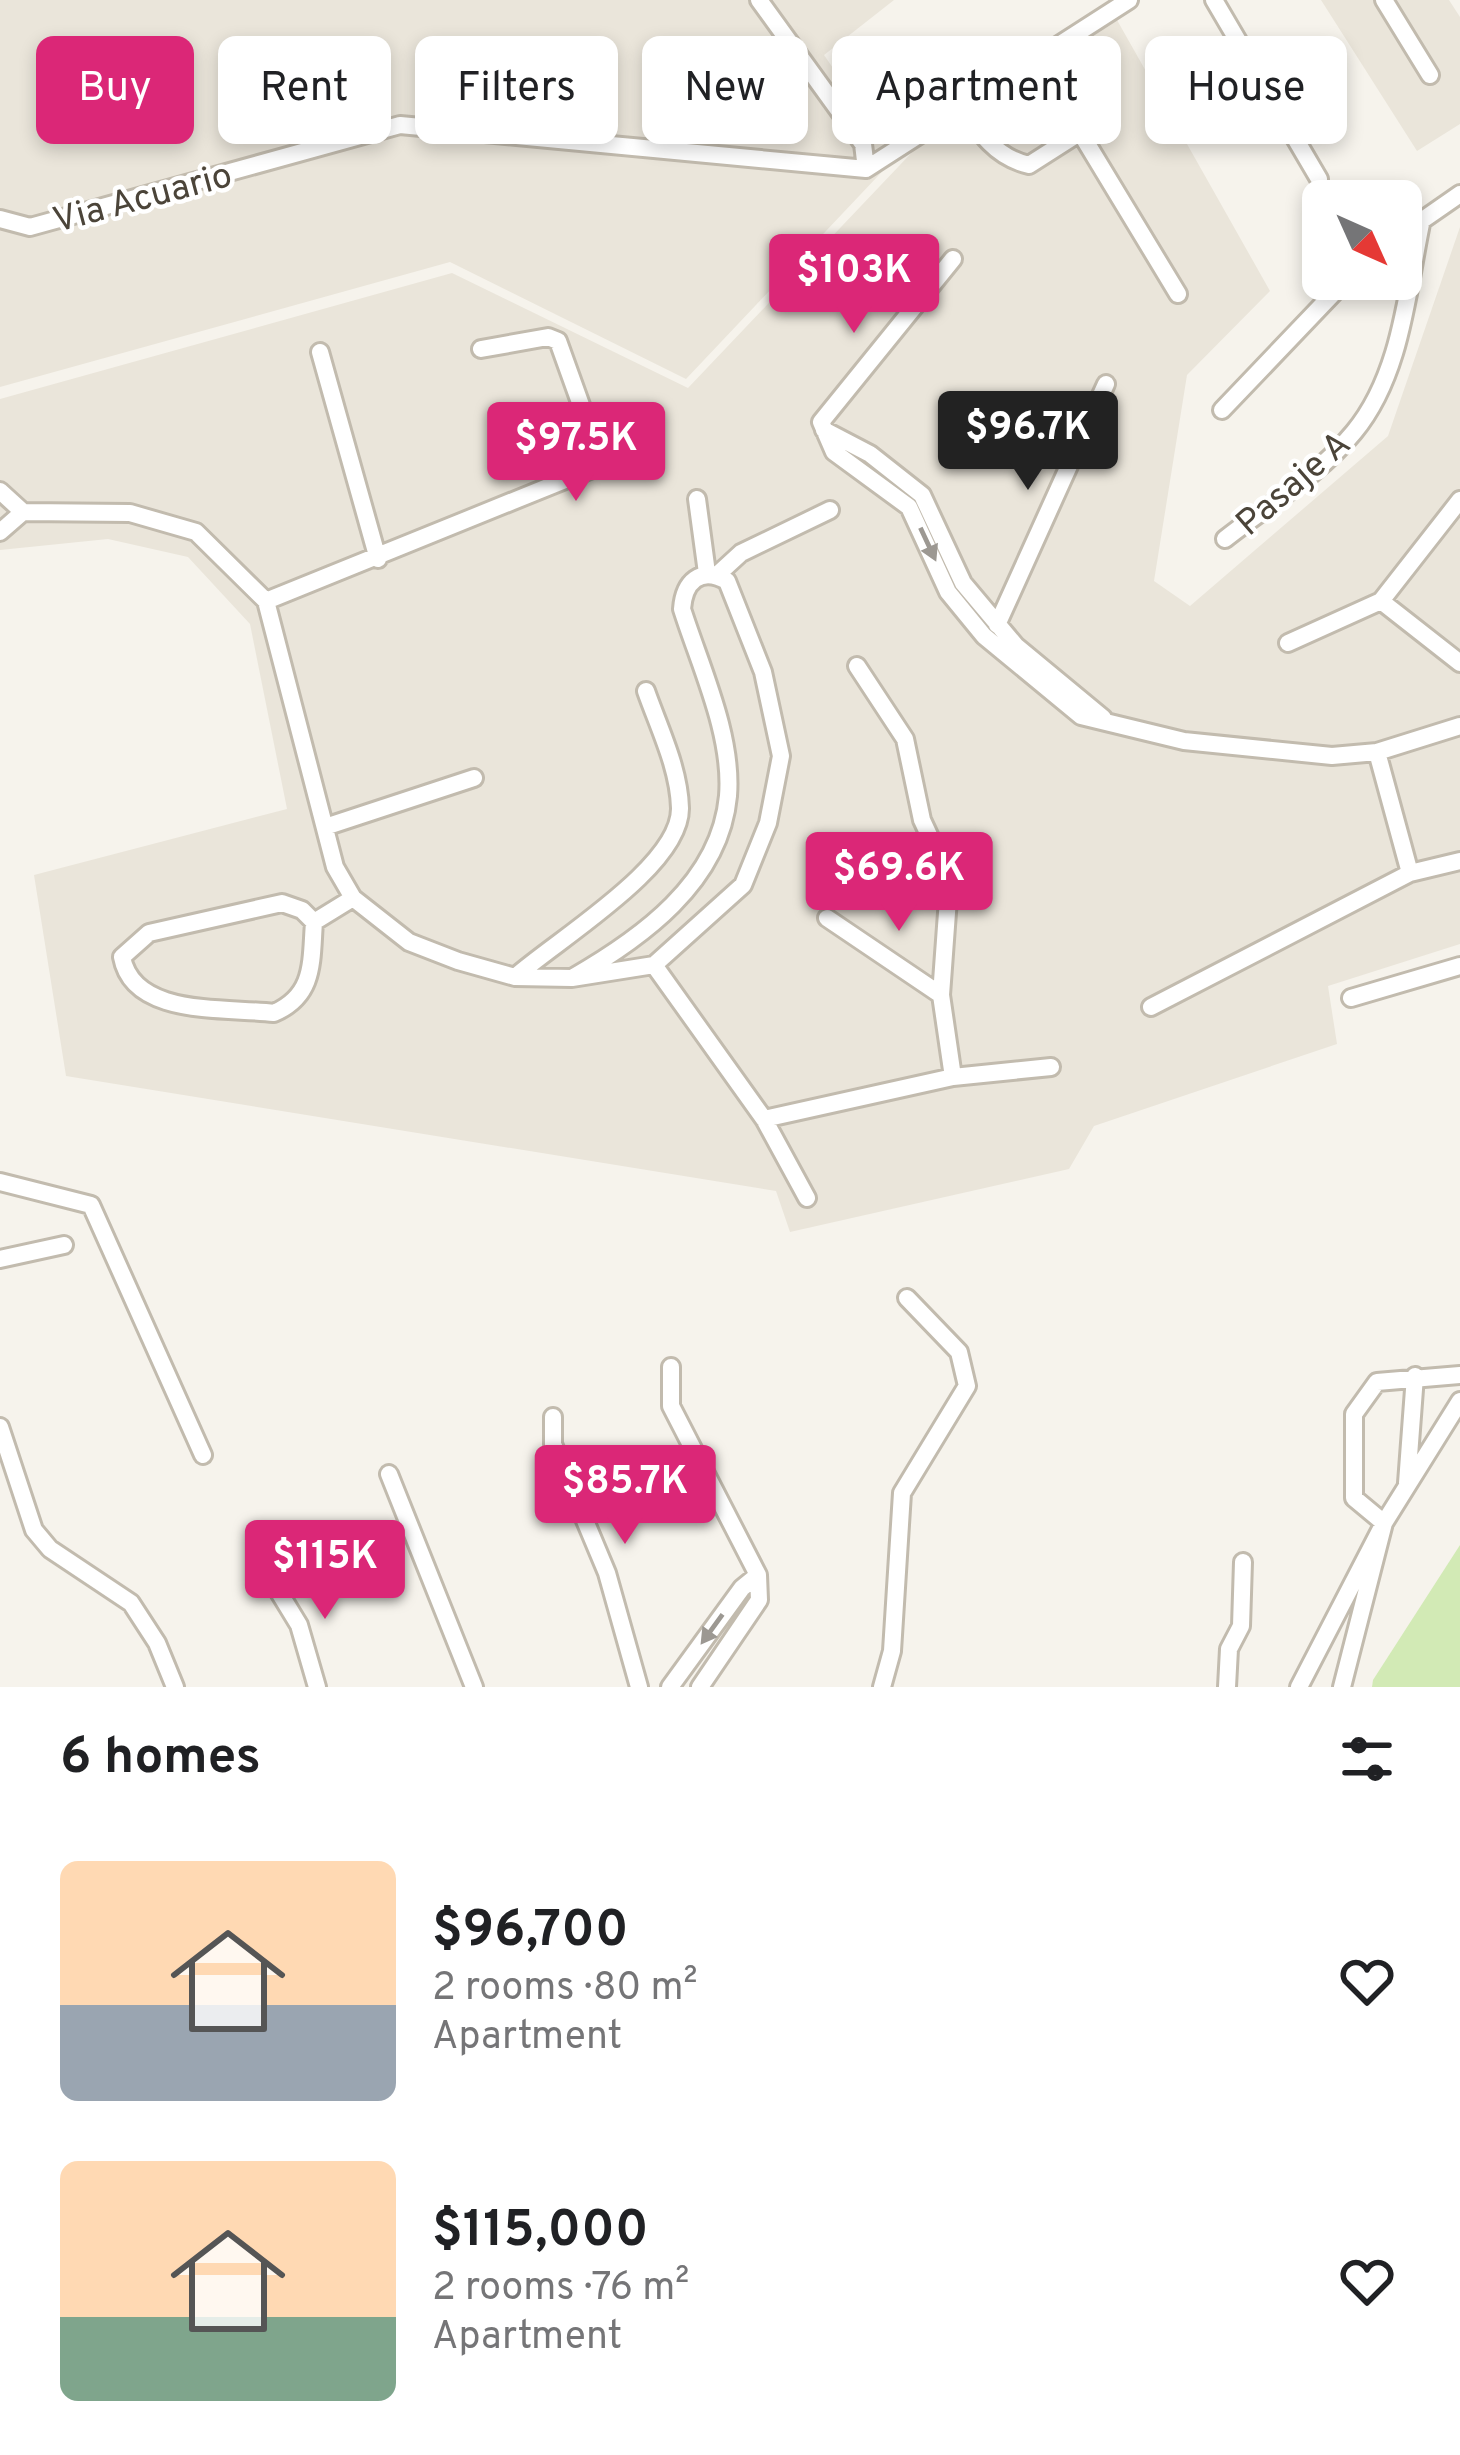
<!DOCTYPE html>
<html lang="en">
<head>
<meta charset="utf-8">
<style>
	:root { --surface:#fff; --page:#f2f2f2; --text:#202124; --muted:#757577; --accent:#db2777 }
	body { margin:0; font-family:Overpass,sans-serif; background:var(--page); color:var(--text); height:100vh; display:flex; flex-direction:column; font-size:45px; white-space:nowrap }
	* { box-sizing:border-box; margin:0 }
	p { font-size:39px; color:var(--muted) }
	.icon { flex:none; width:66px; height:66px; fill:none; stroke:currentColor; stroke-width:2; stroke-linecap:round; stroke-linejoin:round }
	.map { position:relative; height:1687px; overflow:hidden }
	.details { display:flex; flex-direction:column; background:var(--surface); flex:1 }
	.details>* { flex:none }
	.top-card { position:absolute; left:36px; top:36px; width:1389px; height:108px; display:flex; gap:24px }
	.needle { width:78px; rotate:135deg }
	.controls { position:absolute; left:1302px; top:180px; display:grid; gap:24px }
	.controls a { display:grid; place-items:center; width:120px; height:120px; border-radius:18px; background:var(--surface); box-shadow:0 6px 18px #0003; font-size:60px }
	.price { position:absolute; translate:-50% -102px; padding:0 27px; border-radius:12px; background:var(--accent); color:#fff; font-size:39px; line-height:78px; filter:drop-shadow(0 3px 6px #0008) }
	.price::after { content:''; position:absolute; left:50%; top:72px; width:36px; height:27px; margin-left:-18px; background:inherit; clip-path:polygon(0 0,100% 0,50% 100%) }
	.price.active { background:#222; color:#fff }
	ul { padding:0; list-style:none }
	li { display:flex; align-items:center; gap:36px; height:300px; padding:0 60px }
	li span { display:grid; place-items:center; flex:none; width:336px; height:240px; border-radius:18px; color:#555 }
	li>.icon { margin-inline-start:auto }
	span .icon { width:144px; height:144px; fill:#fffc; stroke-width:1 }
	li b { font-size:51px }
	h2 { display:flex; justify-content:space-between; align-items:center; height:144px; padding:0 60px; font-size:51px }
	.tag { padding:0 42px; border-radius:18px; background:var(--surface); box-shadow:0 6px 18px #0003; font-size:42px; line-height:108px }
	.tag.active { background:var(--accent); color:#fff }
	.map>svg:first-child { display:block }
	.residential { fill:#eae5da }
	.green { fill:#d2eab5 }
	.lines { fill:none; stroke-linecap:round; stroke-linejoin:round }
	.minor-casing { stroke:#c2bbae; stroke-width:22 }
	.minor { stroke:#fff; stroke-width:16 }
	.oneway { fill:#9c9892 }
	.labels { text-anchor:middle; stroke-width:9; stroke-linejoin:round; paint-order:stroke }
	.street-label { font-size:36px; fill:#4b4439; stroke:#fff }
</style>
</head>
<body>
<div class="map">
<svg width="1460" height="1687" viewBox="0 0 1460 1687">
	<rect width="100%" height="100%" fill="#f6f3ec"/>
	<path class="residential" d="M0 0H894L824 55 895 158 686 379 450 262 0 387Z
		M1321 0H1449L1460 17V124L1417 151Z
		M1117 20 1270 291 1187 375 1154 581 1190 606 1388 436 1460 227V944L1328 986 1337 1044 1094 1126 1069 1169 790 1232 776 1191 66 1076 34 875 287 809 250 624 188 557 108 539 0 550V399L452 273 688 388 918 146Z"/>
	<path class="green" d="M1460 1545V1687H1372L1373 1680Z"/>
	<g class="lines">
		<defs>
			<path id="minor" d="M759 0 863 144 866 169
				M1214 0 1319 179
				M1384 0 1430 75
				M968 103C975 134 999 158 1029 165L1076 135 1083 137 1178 294
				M866 169 1129 0
				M0 219 30 227 400 125 866 169
				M1401 235 1460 194
				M953 259 821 422 834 452 909 507 948 592 984 636 1081 716 1184 741 1332 756 1377 752 1460 726
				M320 352 378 559
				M1222 410 1347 279
				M824 430 870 454 922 495 963 583 1016 646 1103 718
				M0 491 23 512
				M697 499 707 573
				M1460 500 1381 601 1460 663
				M23 512 130 513 196 532 266 601 335 867 353 898 409 942 458 961 515 977 572 978 654 965 743 885 768 823 781 756 763 672 727 581C700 566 684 582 682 609 700 666 733 735 728 796 720 883 640 939 572 978
				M0 532 23 512
				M1225 539C1268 505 1319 475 1354 432 1402 374 1407 289 1422 219
				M717 575 741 553 830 510
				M266 601 597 467 600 458 558 341 548 337 481 349
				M997 625 1106 384
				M1288 643 1381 601
				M857 666 905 739 922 820 942 863 948 899 941 995 953 1077
				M1377 752 1410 873 1460 861
				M325 827 474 778
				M282 903 302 910 314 922C311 962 315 995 274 1013 224 1007 133 1017 122 957L149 933Z
				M827 918 941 995
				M314 922 353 898
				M654 965 764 1119 807 1198
				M515 977C558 939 681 866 680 808 679 768 659 728 646 691
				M1351 998 1460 966
				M1151 1007 1410 873
				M764 1119 953 1077 1051 1067
				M0 1182 91 1205 203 1455
				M0 1259 64 1245
				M671 1367V1406L758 1575 759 1600 700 1687
				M553 1417V1444L607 1573 639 1687
				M0 1427 34 1530 50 1549 131 1603 157 1643 175 1687
				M389 1474 474 1687
				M1407 1483 1415 1376
				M274 1584 299 1625 317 1687
				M670 1687 742 1588 758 1575
				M882 1687 892 1651 902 1493 967 1386 959 1352 907 1298
				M1227 1687 1229 1649 1241 1626 1243 1562
				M1299 1687 1384 1523 1460 1401
				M1342 1687 1384 1523 1354 1498V1414L1377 1382 1460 1375"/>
		</defs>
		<use href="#minor" class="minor-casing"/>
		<use href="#minor" class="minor"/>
	</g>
	<defs><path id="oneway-solid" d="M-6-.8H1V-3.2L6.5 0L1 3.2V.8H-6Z" transform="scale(3)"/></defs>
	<g class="oneway">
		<use href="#oneway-solid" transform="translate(928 544) rotate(65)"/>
		<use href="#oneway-solid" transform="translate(712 1629) rotate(126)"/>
	</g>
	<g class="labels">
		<g class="street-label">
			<text transform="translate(142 196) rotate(-15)" y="13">Via Acuario</text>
			<text transform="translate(1292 482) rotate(-41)" y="13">Pasaje A</text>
		</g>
	</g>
</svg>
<div class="controls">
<a><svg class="needle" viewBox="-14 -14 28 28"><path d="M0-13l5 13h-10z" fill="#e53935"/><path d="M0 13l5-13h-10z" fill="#757577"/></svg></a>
</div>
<b class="price" style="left:854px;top:336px">$103K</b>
<b class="price active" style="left:1028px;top:493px">$96.7K</b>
<b class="price" style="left:576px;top:504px">$97.5K</b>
<b class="price" style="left:899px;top:934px">$69.6K</b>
<b class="price" style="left:625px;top:1547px">$85.7K</b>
<b class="price" style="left:325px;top:1622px">$115K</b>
<div class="top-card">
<a class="tag active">Buy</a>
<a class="tag">Rent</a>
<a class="tag">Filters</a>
<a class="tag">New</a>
<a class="tag">Apartment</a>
<a class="tag">House</a>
</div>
</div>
<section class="details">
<h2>6 homes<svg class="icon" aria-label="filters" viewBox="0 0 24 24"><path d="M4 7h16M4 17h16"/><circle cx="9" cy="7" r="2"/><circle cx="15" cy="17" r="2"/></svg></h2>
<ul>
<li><span style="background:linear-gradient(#ffd9b3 60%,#9aa5b1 0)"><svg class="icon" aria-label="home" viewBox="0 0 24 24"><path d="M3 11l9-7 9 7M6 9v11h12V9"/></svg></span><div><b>$96,700</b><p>2 rooms · 80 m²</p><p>Apartment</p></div><svg class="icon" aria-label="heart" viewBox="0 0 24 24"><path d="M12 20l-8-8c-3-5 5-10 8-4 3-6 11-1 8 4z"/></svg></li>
<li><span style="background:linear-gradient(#ffd9b3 65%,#7fa58c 0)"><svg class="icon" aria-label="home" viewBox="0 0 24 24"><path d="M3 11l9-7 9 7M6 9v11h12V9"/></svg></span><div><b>$115,000</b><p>2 rooms · 76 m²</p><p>Apartment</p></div><svg class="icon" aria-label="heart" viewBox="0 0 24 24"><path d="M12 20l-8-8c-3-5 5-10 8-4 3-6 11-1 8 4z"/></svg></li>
</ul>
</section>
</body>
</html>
